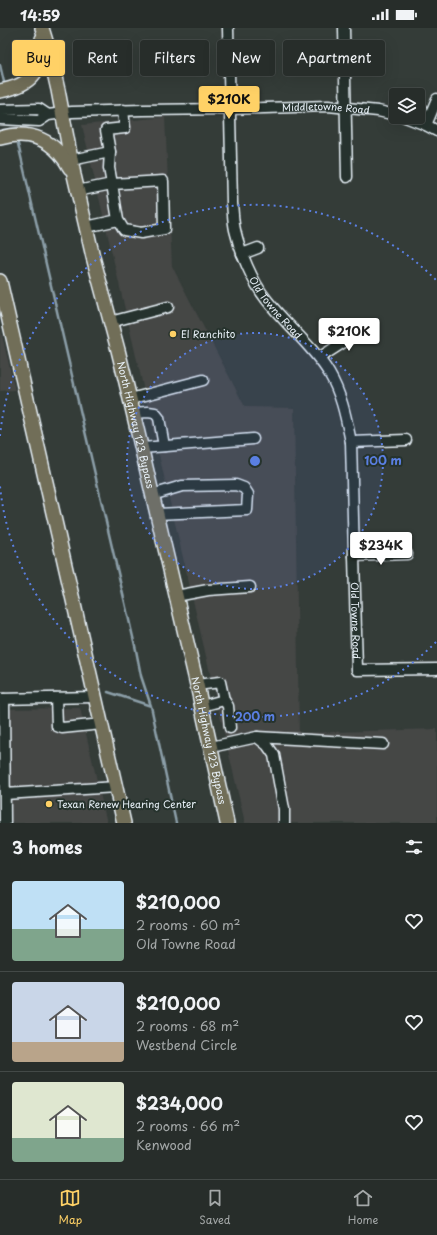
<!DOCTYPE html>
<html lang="en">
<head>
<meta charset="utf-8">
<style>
	:root { --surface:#272d2a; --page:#2f3532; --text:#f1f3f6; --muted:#a4a8a8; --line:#434947; --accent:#ffd166 }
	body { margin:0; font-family:"Playpen Sans",sans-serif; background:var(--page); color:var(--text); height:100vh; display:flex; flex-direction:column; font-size:15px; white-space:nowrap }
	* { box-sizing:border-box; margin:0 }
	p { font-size:13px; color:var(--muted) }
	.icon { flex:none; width:22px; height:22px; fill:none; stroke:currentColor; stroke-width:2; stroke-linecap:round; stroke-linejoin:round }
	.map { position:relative; height:795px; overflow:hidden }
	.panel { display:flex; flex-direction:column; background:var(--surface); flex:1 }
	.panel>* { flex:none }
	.hud { position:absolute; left:12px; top:12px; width:413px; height:36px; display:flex; gap:8px }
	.fabs { position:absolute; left:389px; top:60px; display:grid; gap:8px }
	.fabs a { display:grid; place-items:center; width:36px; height:36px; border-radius:4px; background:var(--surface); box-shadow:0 4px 16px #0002,0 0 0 1px var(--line); font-size:20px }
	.price { position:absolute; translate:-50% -34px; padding:0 9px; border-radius:4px; background:#fff; color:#222; font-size:13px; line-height:26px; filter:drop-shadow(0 1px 2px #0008) }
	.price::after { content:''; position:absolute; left:50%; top:24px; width:12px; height:9px; margin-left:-6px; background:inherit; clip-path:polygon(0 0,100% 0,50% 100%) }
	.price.on { background:var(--accent); color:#111 }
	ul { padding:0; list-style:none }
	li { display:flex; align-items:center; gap:12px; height:100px; padding:0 12px }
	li+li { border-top:1px solid var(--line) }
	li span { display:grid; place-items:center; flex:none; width:112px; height:80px; border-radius:4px; color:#555 }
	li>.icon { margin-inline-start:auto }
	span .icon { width:48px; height:48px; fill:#fffc; stroke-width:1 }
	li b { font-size:17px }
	h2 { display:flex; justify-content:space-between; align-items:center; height:48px; padding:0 12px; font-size:17px }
	.tag { padding:0 14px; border-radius:4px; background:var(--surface); box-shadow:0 4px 16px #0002,0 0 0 1px var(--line); font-size:14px; line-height:36px }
	.tag.on { background:var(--accent); color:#111 }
	.status { display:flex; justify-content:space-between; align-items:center; height:28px; padding:0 20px; background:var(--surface); direction:ltr }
	.status svg { height:11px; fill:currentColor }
	.tab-bar { display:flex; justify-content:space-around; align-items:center; height:56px; border-top:1px solid var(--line); background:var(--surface); font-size:11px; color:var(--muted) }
	.tab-bar a { display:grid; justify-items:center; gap:2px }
	.tab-bar .on { color:var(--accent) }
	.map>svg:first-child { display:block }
	.built { fill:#444645 }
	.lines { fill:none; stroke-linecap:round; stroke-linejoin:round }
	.stream { stroke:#8c9fa9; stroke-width:2.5 }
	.minor-casing { stroke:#e8f1f8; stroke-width:13 }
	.major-casing { stroke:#e8f1f8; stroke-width:16 }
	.minor { stroke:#26332d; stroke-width:10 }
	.major { stroke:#716e59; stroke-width:13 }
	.ring { fill:none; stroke:#5a7fe2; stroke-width:2; stroke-dasharray:2 4 }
	.poi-dot { fill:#ffd166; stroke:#26332d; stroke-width:1.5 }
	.labels { text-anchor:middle; stroke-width:4; stroke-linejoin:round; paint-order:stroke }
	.street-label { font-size:10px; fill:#e8f1f8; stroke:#26332d }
	.poi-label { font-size:10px; fill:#e8f1f8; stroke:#26332d; text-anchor:start }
	.centre { fill:#5a7fe2; stroke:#26332d; stroke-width:2 }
	.ring-label { font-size:12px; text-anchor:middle; font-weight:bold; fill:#5a7fe2; stroke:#26332d; stroke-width:4; stroke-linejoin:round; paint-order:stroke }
</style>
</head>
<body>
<div class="status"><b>14:59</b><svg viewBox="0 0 49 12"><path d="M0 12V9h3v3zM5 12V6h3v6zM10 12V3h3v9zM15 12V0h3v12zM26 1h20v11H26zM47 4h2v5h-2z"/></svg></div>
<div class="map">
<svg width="437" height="795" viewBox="0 0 437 795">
	<rect width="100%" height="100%" fill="#343c38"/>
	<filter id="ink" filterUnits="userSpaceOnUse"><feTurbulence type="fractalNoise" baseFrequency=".025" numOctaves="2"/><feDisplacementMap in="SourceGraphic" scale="8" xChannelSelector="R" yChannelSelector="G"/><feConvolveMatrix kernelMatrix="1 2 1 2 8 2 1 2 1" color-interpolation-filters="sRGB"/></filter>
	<g filter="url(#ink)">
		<path class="built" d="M165 89 172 238 245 379 294 380 299 705 437 701V795H245L82 97Z
			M0 298 15 362 0 363Z
			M80 680 107 795H0V681Z"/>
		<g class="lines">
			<path class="stream" d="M0 37 4 54
				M18 116 136 622 141 648 151 678 176 795
				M108 664 151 678"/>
			<defs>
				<g id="minor">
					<path id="s1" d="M228 0 232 175C233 184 233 193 235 202 240 224 252 253 266 271 286 297 312 317 329 345 342 367 346 390 351 414L357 642 437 641"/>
					<path d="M344 0 347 149"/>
					<path d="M0 82 39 81 48 87"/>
					<path d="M405 89 426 97 437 103"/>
					<path id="s2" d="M0 91 39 93 48 87 72 84 142 82 229 81 328 78 378 83 396 87"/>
					<path d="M426 97 437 71"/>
					<path d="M71 132 110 124"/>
					<path d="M77 163 112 156 109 140 110 124 106 102 125 100 123 82"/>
					<path d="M86 199 118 192 112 156 163 153 164 201 141 205 124 202 118 192"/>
					<path d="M242 226 258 220"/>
					<path d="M110 294 168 279"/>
					<path d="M319 330 367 299"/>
					<path d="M130 371 203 352"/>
					<path d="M133 385 148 384 155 385 159 390 164 418"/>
					<path d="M351 414 406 412"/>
					<path d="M142 420 253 411"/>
					<path d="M152 467 182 458 236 457 244 460 248 466 247 482 157 486"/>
					<path d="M354 528 407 526"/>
					<path d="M176 568 208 562 250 559"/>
					<path d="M197 657 220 654 224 672 202 678"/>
					<path d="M56 670 57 698 62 700 102 696"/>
					<path d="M0 671 95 669"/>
					<path d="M4 671 5 795"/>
					<path d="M224 672 228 678 230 700"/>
					<path d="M257 709 383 716"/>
					<path d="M211 719 257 709 267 717 274 727 284 781V795"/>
					<path d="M5 766 116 759"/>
				</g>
				<g id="major">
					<path id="s3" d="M42 0 49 23 58 62 74 147 93 229 118 322 130 371 197 657 227 795"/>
					<path d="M0 63C32 57 43 43 42 11"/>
					<path d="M0 110C31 101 55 113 70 140"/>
					<path d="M0 253 124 795"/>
				</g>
			</defs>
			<use href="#minor" class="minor-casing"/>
			<use href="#major" class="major-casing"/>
			<use href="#minor" class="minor"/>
			<use href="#major" class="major"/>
		</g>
	</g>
	<circle cx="255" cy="433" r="128" fill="#5a7fe2" fill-opacity=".12"/>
	<g class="ring">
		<circle cx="255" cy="433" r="128"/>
		<path d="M436 614A256 256 0 0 1 0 458M0 408A256 256 0 0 1 436 252"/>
	</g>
	<g class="poi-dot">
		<circle cx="173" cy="306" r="4"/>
		<circle cx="49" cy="776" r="4"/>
	</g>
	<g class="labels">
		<g class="street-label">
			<text dy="4" stroke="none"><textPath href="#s2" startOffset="328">Middletowne Road</textPath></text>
			<text dy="4" stroke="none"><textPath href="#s1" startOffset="291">Old Towne Road</textPath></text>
			<text dy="4" stroke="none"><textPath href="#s3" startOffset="408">North Highway 123 Bypass</textPath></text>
			<text dy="4" stroke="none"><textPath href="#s1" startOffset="627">Old Towne Road</textPath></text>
			<text dy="4" stroke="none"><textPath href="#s3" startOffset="732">North Highway 123 Bypass</textPath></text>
		</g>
		<g class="poi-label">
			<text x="181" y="310">El Ranchito</text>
			<text x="57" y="780">Texan Renew Hearing Center</text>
		</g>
	</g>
	<circle cx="255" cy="433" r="6" class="centre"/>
	<g class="ring-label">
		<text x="383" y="437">100 m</text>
		<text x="255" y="693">200 m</text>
	</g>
</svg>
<div class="fabs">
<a><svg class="icon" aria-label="layers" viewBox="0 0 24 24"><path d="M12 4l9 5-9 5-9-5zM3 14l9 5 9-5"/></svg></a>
</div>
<b class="price on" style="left:229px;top:92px">$210K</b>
<b class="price" style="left:349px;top:324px">$210K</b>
<b class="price" style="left:381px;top:538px">$234K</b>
<div class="hud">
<a class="tag on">Buy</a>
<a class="tag">Rent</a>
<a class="tag">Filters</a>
<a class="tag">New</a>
<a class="tag">Apartment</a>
</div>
</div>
<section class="panel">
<h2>3 homes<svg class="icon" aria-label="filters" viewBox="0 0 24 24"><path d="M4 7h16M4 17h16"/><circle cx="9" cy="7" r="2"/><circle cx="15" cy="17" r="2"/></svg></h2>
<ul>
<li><span style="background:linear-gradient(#bfe0f5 60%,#7fa58c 0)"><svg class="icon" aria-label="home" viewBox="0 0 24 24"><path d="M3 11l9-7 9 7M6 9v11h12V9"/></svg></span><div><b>$210,000</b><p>2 rooms · 60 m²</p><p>Old Towne Road</p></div><svg class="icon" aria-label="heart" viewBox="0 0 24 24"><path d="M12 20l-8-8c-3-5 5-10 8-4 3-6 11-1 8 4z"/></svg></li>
<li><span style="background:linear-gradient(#c9d6e8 75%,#b9a48a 0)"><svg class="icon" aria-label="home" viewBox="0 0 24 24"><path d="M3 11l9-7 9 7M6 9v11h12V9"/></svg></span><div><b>$210,000</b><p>2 rooms · 68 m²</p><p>Westbend Circle</p></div><svg class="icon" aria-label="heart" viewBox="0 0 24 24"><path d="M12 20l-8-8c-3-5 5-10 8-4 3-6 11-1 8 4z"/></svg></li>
<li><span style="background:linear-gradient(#dfe7d0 70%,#7fa58c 0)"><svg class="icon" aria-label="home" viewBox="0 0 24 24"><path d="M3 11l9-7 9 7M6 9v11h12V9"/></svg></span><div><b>$234,000</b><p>2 rooms · 66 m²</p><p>Kenwood</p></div><svg class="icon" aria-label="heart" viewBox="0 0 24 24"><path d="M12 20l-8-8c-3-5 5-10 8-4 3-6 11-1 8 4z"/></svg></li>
</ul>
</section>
<nav class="tab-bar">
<a class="on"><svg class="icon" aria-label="map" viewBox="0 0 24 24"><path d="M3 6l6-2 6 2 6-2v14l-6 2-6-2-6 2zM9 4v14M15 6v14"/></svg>Map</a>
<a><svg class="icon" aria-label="saved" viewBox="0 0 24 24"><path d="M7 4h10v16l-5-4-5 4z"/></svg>Saved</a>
<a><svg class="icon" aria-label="home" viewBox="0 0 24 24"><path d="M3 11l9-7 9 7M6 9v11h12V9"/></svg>Home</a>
</nav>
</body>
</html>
